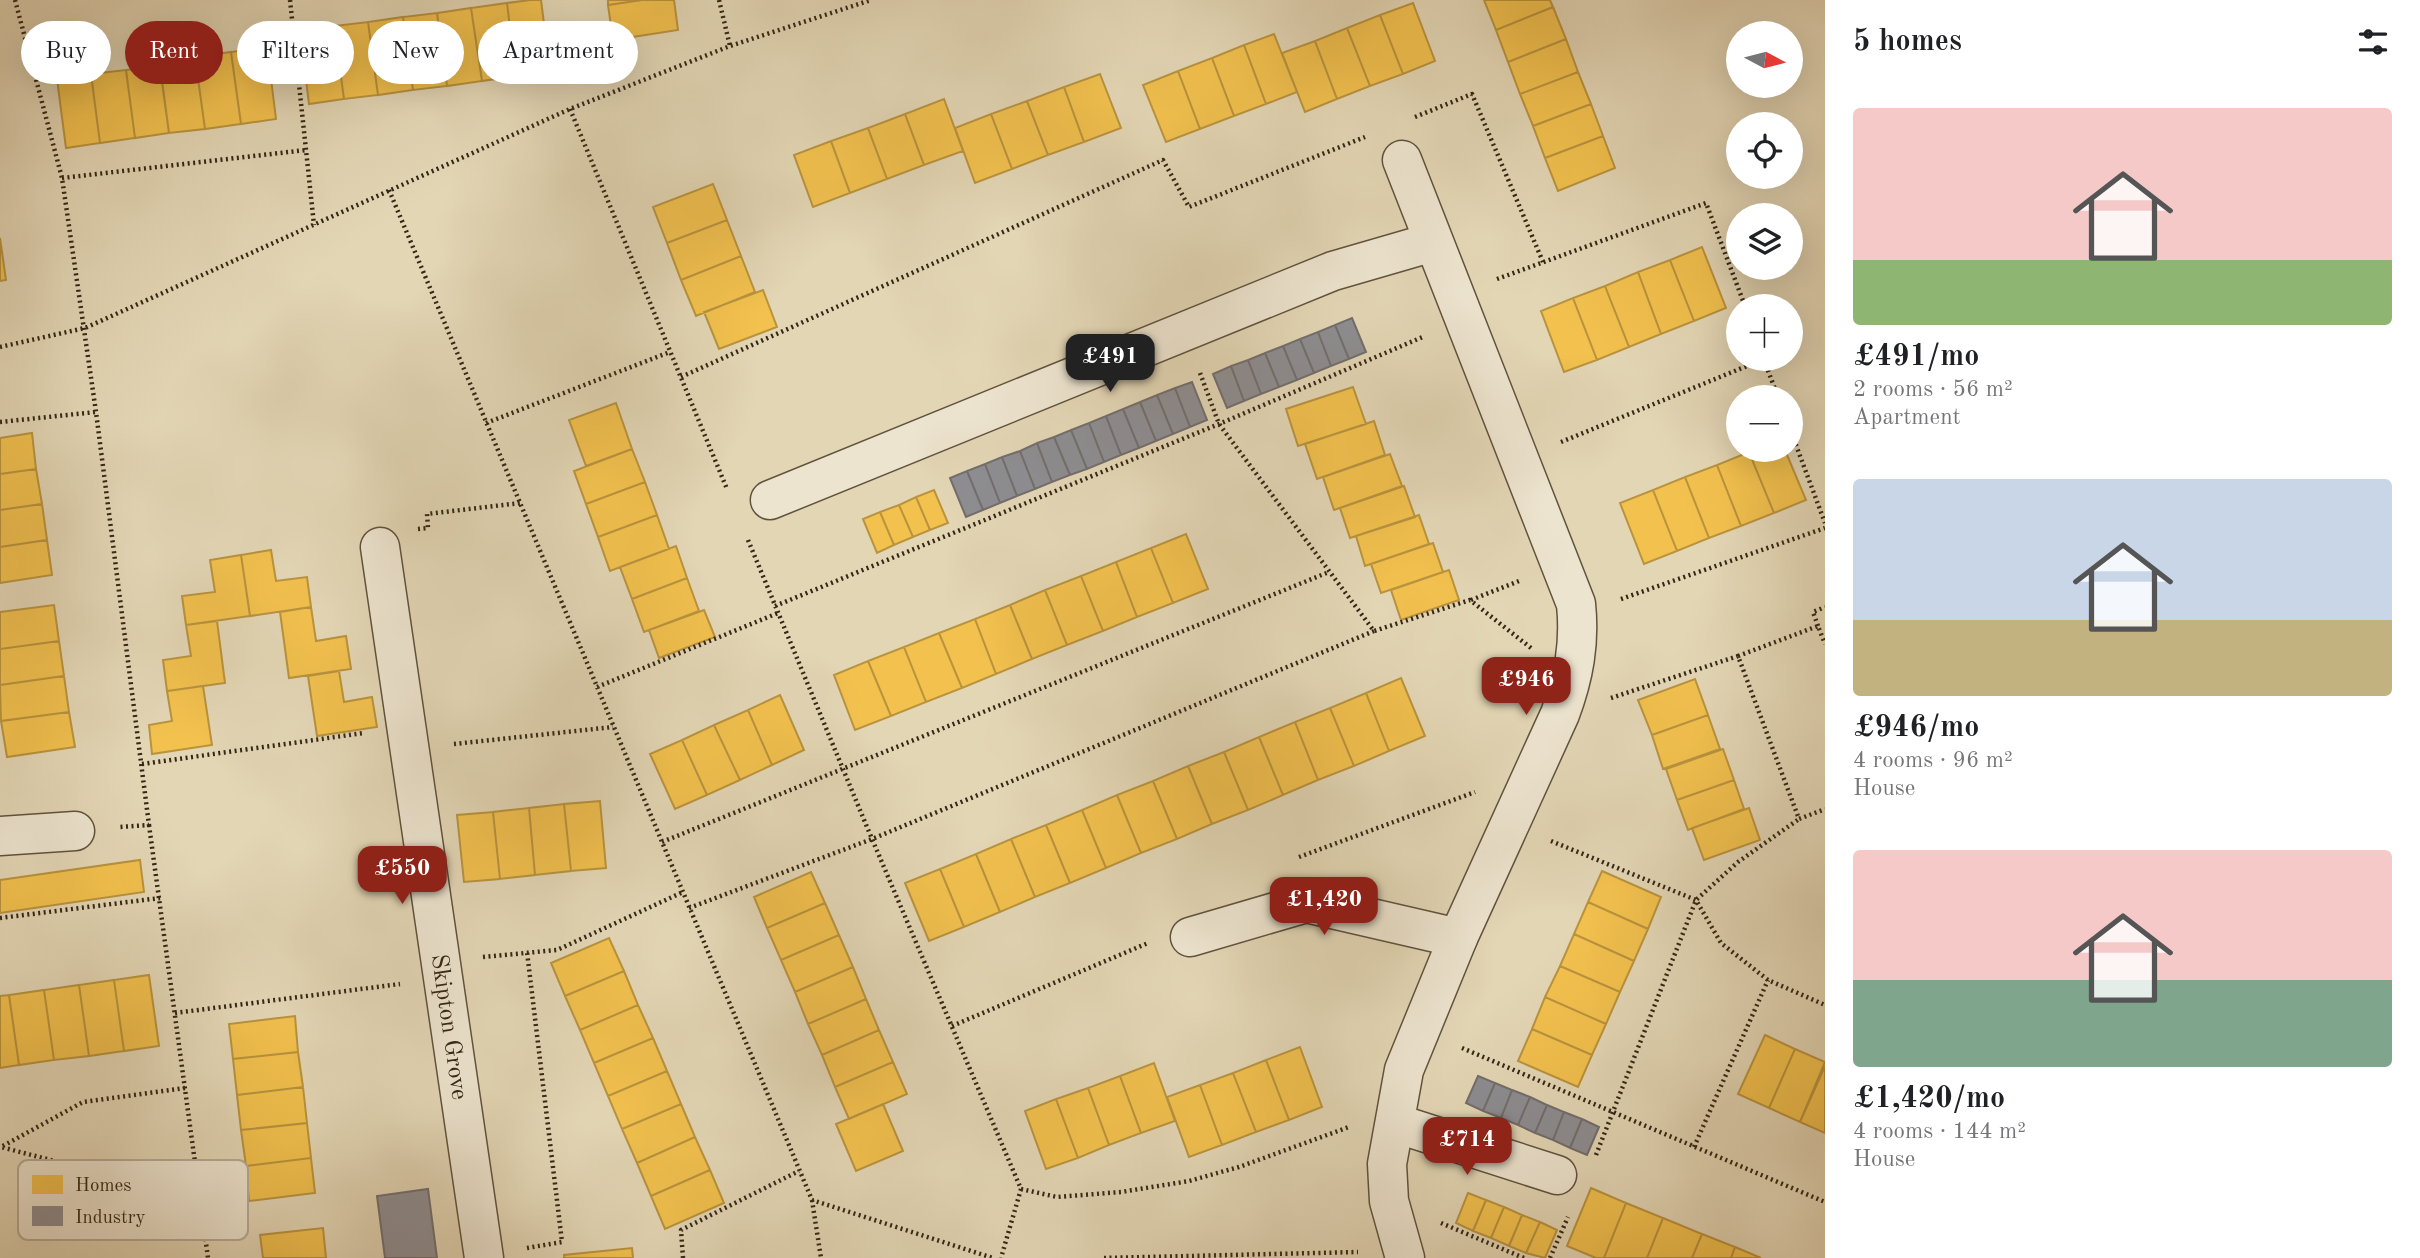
<!DOCTYPE html>
<html lang="en">
<head>
<meta charset="utf-8">
<style>
	:root { --surface:#fff; --page:#f6f6f6; --text:#202124; --muted:#757577; --accent:#8f2418 }
	body { margin:0; font-family:"Old Standard TT",serif; background:var(--page); color:var(--text); height:100vh; display:flex; flex-direction:column; font-size:26px; white-space:nowrap }
	* { box-sizing:border-box; margin:0 }
	p { font-size:23px; color:var(--muted) }
	.icon { flex:none; width:38px; height:38px; fill:none; stroke:currentColor; stroke-width:2; stroke-linecap:round; stroke-linejoin:round }
	.map { position:relative; flex:1; overflow:hidden }
	.side { display:flex; flex-direction:column; background:var(--surface); width:595px }
	.side>* { flex:none }
	.top-card { position:absolute; left:21px; top:21px; width:665px; height:63px; display:flex; gap:14px }
	.needle { width:46px; rotate:97deg }
	.fabs { position:absolute; left:1726px; top:21px; display:grid; gap:14px }
	.fabs a { display:grid; place-items:center; width:77px; height:77px; border-radius:50%; background:var(--surface); box-shadow:0 7px 28px #0002; font-size:35px }
	.price { position:absolute; translate:-50% -60px; padding:0 16px; border-radius:14px; background:var(--accent); color:#fff; font-size:23px; line-height:46px; filter:drop-shadow(0 2px 4px #0008) }
	.price::after { content:''; position:absolute; left:50%; top:42px; width:21px; height:16px; margin-left:-10px; background:inherit; clip-path:polygon(0 0,100% 0,50% 100%) }
	.price.current { background:#222; color:#fff }
	ul { padding:0; list-style:none }
	li { display:grid; align-content:center; gap:14px; height:371px; padding:0 28px }
	li span { display:grid; place-items:center; height:217px; border-radius:7px; color:#555 }
	li>.icon { margin-inline-start:auto }
	span .icon { width:126px; height:126px; fill:#fffc; stroke-width:1 }
	li b { font-size:30px }
	h2 { display:flex; justify-content:space-between; align-items:center; height:84px; padding:0 28px; font-size:30px }
	.chip { padding:0 24px; border-radius:32px; background:var(--surface); box-shadow:0 7px 28px #0002; font-size:24px; line-height:63px }
	.chip.current { background:var(--accent); color:#fff }
	main { display:flex; flex:1; min-height:0 }
	.map>svg:first-child { display:block }
	.homes { fill:#f2c14e; stroke:#b9933e; stroke-width:2 }
	.industry { fill:#8d8d92; stroke:#726e6d; stroke-width:2 }
	.lines { fill:none; stroke-linecap:round; stroke-linejoin:round }
	.minor-casing { stroke:#60533e; stroke-width:41 }
	.path { stroke:#342717; stroke-width:4.5; stroke-dasharray:2 3.5; stroke-linecap:butt }
	.minor { stroke:#ede4cf; stroke-width:38 }
	.labels { text-anchor:middle; stroke-width:7; stroke-linejoin:round; paint-order:stroke }
	.street-label { font-size:24px; fill:#342717; stroke:#ede4cf }
	.key { fill:#ede4cf; stroke:#b6ab98; stroke-width:2 }
	.key-label { font-size:19px; fill:#342717 }
</style>
</head>
<body>
<main>
<div class="map">
<svg width="1825" height="1258" viewBox="0 0 1825 1258">
	<rect width="100%" height="100%" fill="#e3d6b5"/>
	<filter id="stains"><feTurbulence type="fractalNoise" baseFrequency=".00286" numOctaves="4"/><feColorMatrix values="0 0 0 0 .2 0 0 0 0 .09 0 0 0 0 .02 0 0 0 .5 -.17"/></filter>
	<radialGradient id="worn" r=".72"><stop offset=".6" stop-color="#630" stop-opacity="0"/><stop offset="1" stop-color="#630" stop-opacity=".3"/></radialGradient>
	<path class="homes" d="M530 0H541L550 71 516 76 507 3Z
		M608 0H642L608 5Z
		M642 0H674L678 30 613 40 608 5Z
		M1484 0H1550L1553 7 1496 30Z
		M507 3 516 76 482 81 471 8Z
		M1413 3 1435 61 1403 74 1380 15Z
		M1553 7 1566 39 1508 62 1496 30Z
		M471 8 482 81 447 86 437 13Z
		M437 13 447 86 413 90 403 17Z
		M1380 15 1403 74 1370 86 1347 28Z
		M403 17 413 90 378 95 368 22Z
		M368 22 378 95 344 99 334 26Z
		M334 26 344 99 309 104 300 31Z
		M1347 28 1370 86 1337 99 1315 41Z
		M1274 34 1297 92 1266 104 1244 45Z
		M1566 39 1578 72 1520 94 1508 62Z
		M1315 41 1337 99 1305 112 1282 53Z
		M1244 45 1266 104 1234 116 1212 58Z
		M267 47 276 119 241 124 231 52Z
		M231 52 241 124 205 129 195 57Z
		M195 57 205 129 169 133 159 61Z
		M1212 58 1234 116 1200 129 1178 71Z
		M160 65 169 133 135 138 126 70Z
		M126 70 135 138 100 143 91 74Z
		M1178 71 1200 129 1166 142 1143 85Z
		M1578 72 1591 104 1533 126 1520 94Z
		M91 74 100 143 66 148 57 79Z
		M1100 74 1121 128 1084 142 1064 87Z
		M1064 87 1084 142 1048 155 1027 101Z
		M944 99 963 151 924 165 905 114Z
		M1027 101 1048 155 1012 169 991 114Z
		M1591 104 1603 136 1545 158 1533 126Z
		M905 114 924 165 887 179 868 128Z
		M991 114 1012 169 975 183 955 128Z
		M868 128 887 179 850 193 831 141Z
		M1603 136 1615 168 1558 191 1545 158Z
		M831 141 850 193 813 207 794 155Z
		M713 184 727 220 667 243 653 207Z
		M727 220 741 256 681 280 667 243Z
		M0 238 6 280 0 281Z
		M1702 247 1726 308 1694 321 1670 260Z
		M741 256 755 292 696 316 681 280Z
		M1670 260 1694 321 1661 334 1638 272Z
		M1638 272 1661 334 1629 347 1605 286Z
		M1605 286 1629 347 1597 360 1573 298Z
		M763 290 777 327 719 349 704 312Z
		M1573 298 1597 360 1564 372 1541 311Z
		M1353 387 1366 424 1298 446 1286 409Z
		M616 403 632 449 586 466 569 420Z
		M1374 421 1385 455 1317 479 1305 444Z
		M32 433 36 469 0 474V438Z
		M632 449 645 482 586 504 574 471Z
		M1754 450H1785L1806 500 1774 513 1749 452Z
		M1749 452 1774 513 1741 526 1717 465Z
		M1390 454 1402 486 1334 510 1323 477Z
		M1717 465 1741 526 1709 538 1685 477Z
		M36 469 42 504 0 510V474Z
		M1685 477 1709 538 1677 551 1653 490Z
		M645 482 657 515 598 537 586 504Z
		M1404 486 1415 517 1350 538 1340 508Z
		M934 490 948 523 930 530 916 497Z
		M1653 490 1677 551 1644 564 1620 503Z
		M916 497 930 530 913 537 899 505Z
		M42 504 47 540 0 547V510Z
		M899 505 913 537 894 545 880 512Z
		M880 512 894 545 877 553 863 519Z
		M657 515 669 549 610 571 598 537Z
		M1419 515 1429 544 1365 566 1356 536Z
		M1186 534 1208 589 1173 603 1151 548Z
		M47 540 52 575 0 583V547Z
		M1433 543 1443 572 1381 593 1371 564Z
		M676 546 687 578 632 599 620 567Z
		M1151 548 1173 603 1137 617 1116 562Z
		M271 550 276 581 307 577 311 607 250 616 241 555Z
		M241 555 250 616 186 625 182 596 215 592 210 560Z
		M1116 562 1137 617 1103 631 1081 576Z
		M1449 570 1459 600 1401 620 1391 590Z
		M1081 576 1103 631 1067 645 1045 590Z
		M687 578 699 611 644 632 632 599Z
		M1045 590 1067 645 1032 659 1010 605Z
		M54 605 59 641 0 649V612Z
		M1010 605 1032 659 996 674 975 619Z
		M311 607 316 641 346 636 351 669 289 678 280 612Z
		M704 610 715 637 659 658 649 630Z
		M975 619 996 674 962 688 939 633Z
		M217 621 225 683 167 691 163 660 191 656 186 625Z
		M939 633 962 688 926 702 904 647Z
		M59 641 64 676 0 685V649Z
		M904 647 926 702 891 716 868 661Z
		M868 661 891 716 855 730 834 675Z
		M339 671 344 702 372 697 377 727 317 736 308 676Z
		M64 676 69 712 1 721 0 685Z
		M1401 678 1425 736 1389 751 1366 693Z
		M1695 679 1708 715 1652 735 1638 700Z
		M203 686 212 745 152 754 149 725 172 721 167 691Z
		M1366 693 1389 751 1354 766 1330 708Z
		M780 695 804 750 772 765 748 710Z
		M1330 708 1354 766 1318 780 1295 722Z
		M748 710 772 765 740 780 714 725Z
		M69 712 75 747 7 757 1 721Z
		M1708 715 1720 749 1663 769 1652 735Z
		M1295 722 1318 780 1283 795 1259 737Z
		M714 725 740 780 707 795 682 740Z
		M1259 737 1283 795 1248 810 1224 752Z
		M682 740 707 795 675 809 650 754Z
		M1723 749 1734 780 1677 800 1666 769Z
		M1224 752 1248 810 1212 824 1188 766Z
		M1188 766 1212 824 1177 839 1153 781Z
		M1734 780 1744 809 1688 830 1677 800Z
		M1153 781 1177 839 1141 853 1117 795Z
		M1117 795 1141 853 1106 868 1082 810Z
		M600 801 606 868 571 871 564 804Z
		M564 804 571 871 535 875 529 808Z
		M529 808 535 875 500 879 493 812Z
		M1749 808 1760 840 1704 860 1692 828Z
		M1082 810 1106 868 1070 883 1046 825Z
		M493 812 500 879 464 882 457 815Z
		M1046 825 1070 883 1035 897 1011 839Z
		M1011 839 1035 897 1000 912 976 854Z
		M976 854 1000 912 964 927 940 869Z
		M140 860 144 892 0 913V880Z
		M940 869 964 927 929 941 905 883Z
		M1602 871 1661 897 1648 929 1588 902Z
		M811 872 825 903 767 928 754 897Z
		M1588 902 1648 929 1634 961 1574 934Z
		M825 903 839 935 781 960 767 928Z
		M1574 934 1634 961 1620 992 1560 966Z
		M839 935 853 967 795 992 781 960Z
		M609 938 624 971 565 996 551 963Z
		M1560 966 1620 992 1606 1024 1545 997Z
		M853 967 866 999 808 1024 795 992Z
		M624 971 638 1005 580 1030 565 996Z
		M149 975 159 1046 124 1051 114 980Z
		M114 980 124 1051 89 1056 79 985Z
		M79 985 89 1056 54 1060 44 990Z
		M44 990 54 1060 19 1065 9 995Z
		M9 995 19 1065 0 1068V996Z
		M1545 997 1606 1024 1592 1055 1532 1029Z
		M866 999 879 1030 822 1055 808 1024Z
		M638 1005 653 1038 594 1063 580 1030Z
		M295 1016 298 1052 233 1059 229 1024Z
		M1532 1029 1592 1055 1578 1087 1518 1061Z
		M879 1030 893 1062 835 1087 822 1055Z
		M1765 1035 1795 1049 1769 1108 1738 1094Z
		M653 1038 667 1071 608 1096 594 1063Z
		M1300 1047 1322 1107 1289 1120 1266 1060Z
		M1795 1049 1825 1062 1800 1122 1769 1108Z
		M298 1052 303 1087 237 1095 233 1059Z
		M1266 1060 1289 1120 1256 1132 1233 1073Z
		M893 1062 907 1094 849 1119 835 1087Z
		M1154 1063 1175 1121 1141 1133 1120 1076Z
		M1825 1066V1133L1800 1122Z
		M667 1071 681 1104 622 1129 608 1096Z
		M1233 1073 1256 1132 1222 1145 1200 1085Z
		M1120 1076 1141 1133 1109 1145 1088 1088Z
		M1200 1085 1222 1145 1189 1157 1167 1097Z
		M303 1087 307 1123 241 1130 237 1095Z
		M1088 1088 1109 1145 1078 1158 1056 1099Z
		M1056 1099 1078 1158 1046 1169 1025 1111Z
		M681 1104 695 1137 637 1163 622 1129Z
		M883 1104 903 1151 856 1171 836 1124Z
		M307 1123 311 1158 246 1166 241 1130Z
		M695 1137 710 1170 651 1196 637 1163Z
		M311 1158 315 1193 249 1201 246 1166Z
		M710 1170 724 1203 665 1229 651 1196Z
		M1591 1188 1626 1203 1604 1258H1596L1567 1246Z
		M1468 1193 1486 1200 1473 1231 1456 1223Z
		M1486 1200 1504 1207 1491 1238 1473 1231Z
		M1626 1203 1663 1218 1647 1258H1604Z
		M1504 1207 1522 1215 1509 1246 1491 1238Z
		M1522 1215 1540 1222 1526 1253 1509 1246Z
		M1663 1218 1702 1234 1692 1258H1647Z
		M1540 1222 1557 1230 1545 1258 1526 1253Z
		M323 1228 326 1258H263L260 1235Z
		M1702 1234 1735 1247 1731 1258H1692Z
		M1735 1247 1761 1258H1731Z
		M632 1248 633 1258H564V1255Z"/>
	<path class="industry" d="M1352 318 1366 352 1349 359 1335 325Z
		M1335 325 1349 359 1331 366 1318 332Z
		M1318 332 1331 366 1314 373 1300 339Z
		M1300 339 1314 373 1297 380 1283 346Z
		M1283 346 1297 380 1279 387 1265 353Z
		M1265 353 1279 387 1261 394 1248 360Z
		M1248 360 1261 394 1244 401 1231 366Z
		M1231 366 1244 401 1227 408 1213 374Z
		M1192 382 1207 420 1190 427 1175 388Z
		M1175 388 1190 427 1173 434 1157 395Z
		M1157 395 1173 434 1156 441 1140 402Z
		M1140 402 1156 441 1139 448 1123 409Z
		M1123 409 1139 448 1121 455 1106 416Z
		M1106 416 1121 455 1104 462 1089 423Z
		M1089 423 1104 462 1087 469 1071 430Z
		M1071 430 1087 469 1070 475 1054 437Z
		M1054 437 1070 475 1052 482 1037 443Z
		M1037 443 1052 482 1035 489 1020 451Z
		M1020 451 1035 489 1017 496 1002 457Z
		M1002 457 1017 496 1000 503 985 464Z
		M985 464 1000 503 983 510 967 471Z
		M967 471 983 510 966 517 950 478Z
		M1478 1076 1495 1083 1483 1111 1466 1103Z
		M1495 1083 1512 1090 1501 1118 1483 1111Z
		M1512 1090 1530 1097 1518 1125 1501 1118Z
		M1530 1097 1547 1105 1535 1133 1518 1125Z
		M1547 1105 1564 1112 1553 1140 1535 1133Z
		M1564 1112 1582 1119 1570 1148 1553 1140Z
		M1582 1119 1599 1127 1587 1155 1570 1148Z
		M428 1189 437 1258H385L377 1196Z"/>
	<g class="lines">
		<defs>
			<g id="minor">
				<path d="M1402 160 1576 604C1580 643 1574 677 1560 714L1458 938 1404 1070 1387 1164 1389 1201 1405 1258"/>
				<path d="M770 500 1333 271 1433 242"/>
				<path id="s1" d="M380 547 484 1258"/>
				<path d="M0 836 75 831"/>
				<path d="M1190 937 1306 903 1458 938"/>
				<path d="M1395 1123 1557 1175"/>
			</g>
		</defs>
		<use href="#minor" class="minor-casing"/>
		<path class="path" d="M15 0 62 178 96 412 149 825 119 827
			M290 0 314 225
			M719 0 730 46
			M570 109 727 489
			M1415 117 1472 94 1543 262
			M62 178 306 150
			M389 190 812 1200 993 1258
			M1497 279 1706 203 1745 306
			M0 347 85 328 570 109 730 46 871 0
			M1764 360 1778 397
			M1200 373 1219 424 1374 631 1470 600 1531 648
			M681 377 1163 160 1189 207 1365 137
			M0 422 96 412
			M486 423 670 352
			M1790 429 1825 523
			M1561 442 1764 359
			M418 529 428 528 427 514 520 503
			M748 540 872 839 1021 1189 1001 1258
			M1621 599 1825 528
			M1471 600 1519 581
			M775 606 1219 424 1425 336
			M1818 626 1813 612 1825 607
			M1738 656 1818 626 1825 644
			M597 687 778 613
			M1611 698 1738 656 1799 819 1825 809
			M454 744 613 727
			M142 764 364 733
			M149 825 208 1258
			M1551 841 1696 900 1721 943 1768 980 1825 1005
			M662 842 1329 572
			M1299 857 1475 792
			M689 908 872 839 1374 631
			M0 918 160 898
			M483 957 557 950 683 892
			M175 1013 400 984
			M952 1026 1148 943
			M1462 1048 1825 1202
			M185 1088 83 1102 1 1147 108 1175 195 1164
			M1694 1147 1768 980
			M1596 1155 1696 900 1738 862 1799 819
			M1021 1189 1057 1197 1121 1192 1189 1181 1239 1167 1349 1127
			M812 1200 821 1258
			M1441 1223 1524 1258
			M527 1248 562 1242 527 952
			M683 1258 681 1230 799 1171
			M1104 1258 1358 1252
			M1550 1258 1568 1217"/>
		<use href="#minor" class="minor"/>
	</g>
	<g class="labels">
		<g class="street-label">
			<text dy="8" stroke="none"><textPath href="#s1" startOffset="485">Skipton Grove</textPath></text>
		</g>
	</g>
	<rect x="18" y="1160" width="230" height="80" rx="10" class="key"/>
	<rect x="32" y="1175" width="31" height="19" fill="#f2c14e"/>
	<rect x="32" y="1206" width="31" height="20" fill="#8d8d92"/>
	<g class="key-label">
		<text x="75" y="1191">Homes</text>
		<text x="75" y="1223">Industry</text>
	</g>
	<rect width="100%" height="100%" filter="url(#stains)"/>
	<rect width="100%" height="100%" fill="url(#worn)"/>
</svg>
<div class="fabs">
<a><svg class="needle" viewBox="-14 -14 28 28"><path d="M0-13l5 13h-10z" fill="#e53935"/><path d="M0 13l5-13h-10z" fill="#757577"/></svg></a>
<a><svg class="icon" aria-label="locate" viewBox="0 0 24 24"><circle cx="12" cy="12" r="6"/><path d="M12 2v4M12 18v4M2 12h4M18 12h4"/></svg></a>
<a><svg class="icon" aria-label="layers" viewBox="0 0 24 24"><path d="M12 4l9 5-9 5-9-5zM3 14l9 5 9-5"/></svg></a>
<a>+</a>
<a>−</a>
</div>
<b class="price current" style="left:1110px;top:394px">£491</b>
<b class="price" style="left:1526px;top:717px">£946</b>
<b class="price" style="left:402px;top:906px">£550</b>
<b class="price" style="left:1324px;top:937px">£1,420</b>
<b class="price" style="left:1467px;top:1177px">£714</b>
<div class="top-card">
<a class="chip">Buy</a>
<a class="chip current">Rent</a>
<a class="chip">Filters</a>
<a class="chip">New</a>
<a class="chip">Apartment</a>
</div>
</div>
<section class="side">
<h2>5 homes<svg class="icon" aria-label="filters" viewBox="0 0 24 24"><path d="M4 7h16M4 17h16"/><circle cx="9" cy="7" r="2"/><circle cx="15" cy="17" r="2"/></svg></h2>
<ul>
<li><span style="background:linear-gradient(#f6c9c9 70%,#8fb573 0)"><svg class="icon" aria-label="home" viewBox="0 0 24 24"><path d="M3 11l9-7 9 7M6 9v11h12V9"/></svg></span><div><b>£491/mo</b><p>2 rooms · 56 m²</p><p>Apartment</p></div></li>
<li><span style="background:linear-gradient(#c9d6e8 65%,#c2b280 0)"><svg class="icon" aria-label="home" viewBox="0 0 24 24"><path d="M3 11l9-7 9 7M6 9v11h12V9"/></svg></span><div><b>£946/mo</b><p>4 rooms · 96 m²</p><p>House</p></div></li>
<li><span style="background:linear-gradient(#f6c9c9 60%,#7fa58c 0)"><svg class="icon" aria-label="home" viewBox="0 0 24 24"><path d="M3 11l9-7 9 7M6 9v11h12V9"/></svg></span><div><b>£1,420/mo</b><p>4 rooms · 144 m²</p><p>House</p></div></li>
</ul>
</section>
</main>
</body>
</html>
